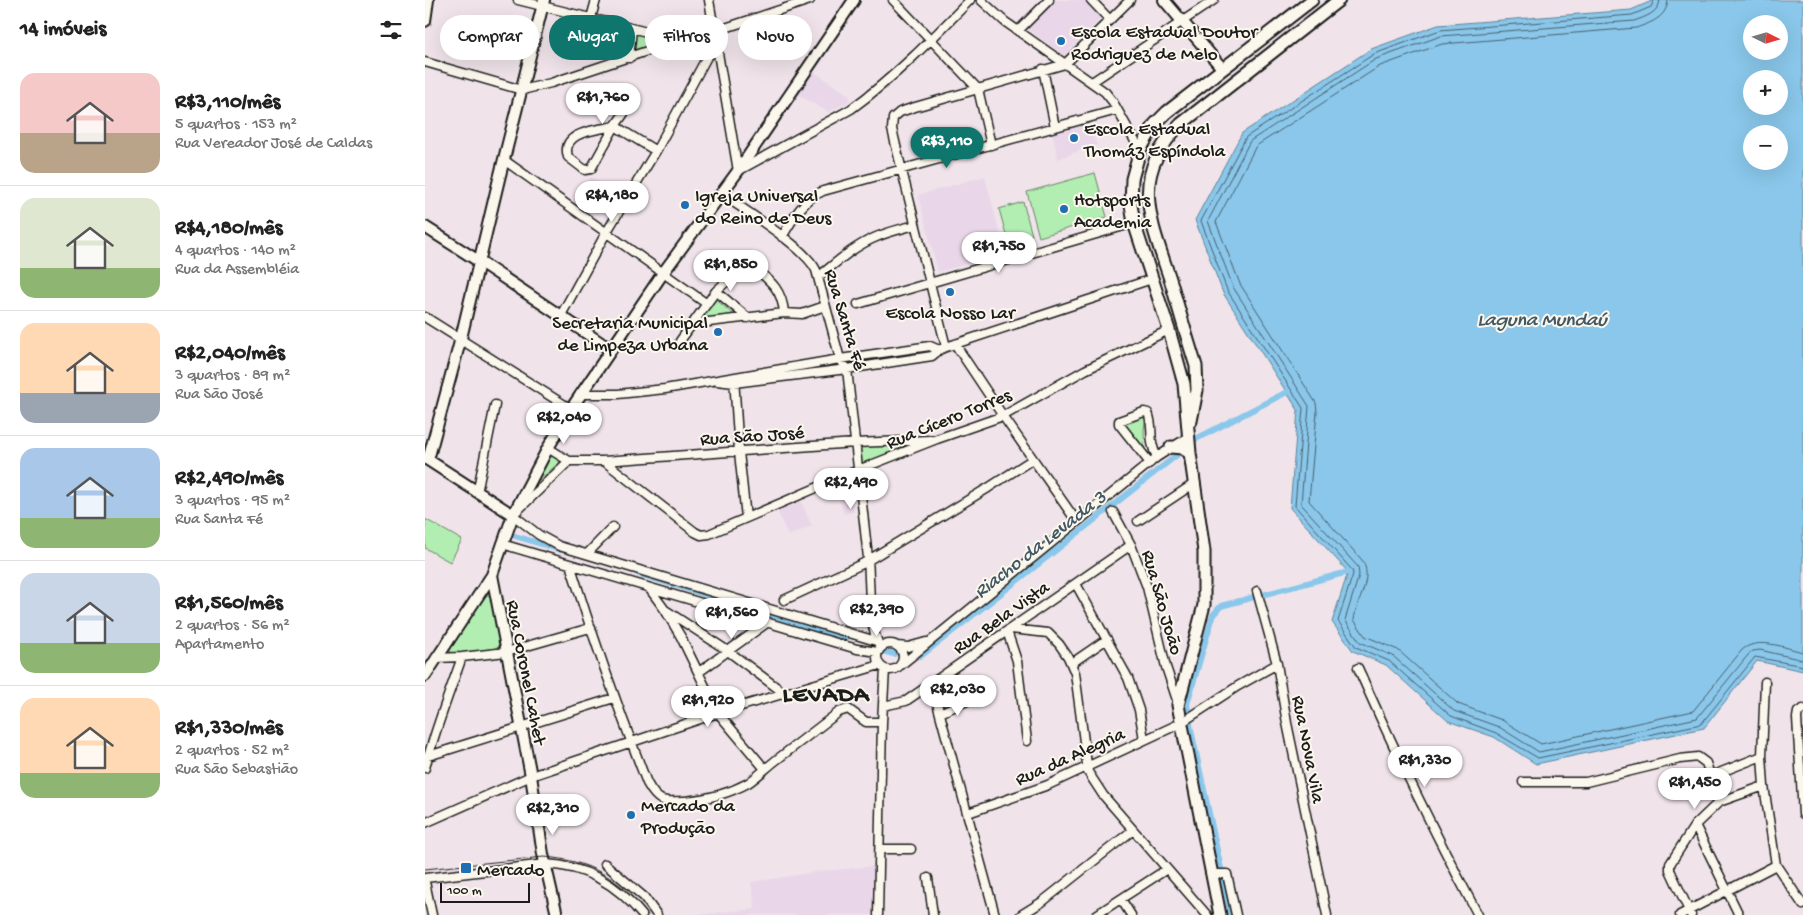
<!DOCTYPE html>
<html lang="pt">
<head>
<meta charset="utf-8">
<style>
	:root { --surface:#fff; --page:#f2f2f2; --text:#222; --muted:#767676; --line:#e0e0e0; --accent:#0f766e }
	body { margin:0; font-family:"Gochi Hand",sans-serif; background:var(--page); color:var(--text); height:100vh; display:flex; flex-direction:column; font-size:19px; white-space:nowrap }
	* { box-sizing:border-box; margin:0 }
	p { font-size:16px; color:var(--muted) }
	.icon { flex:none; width:28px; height:28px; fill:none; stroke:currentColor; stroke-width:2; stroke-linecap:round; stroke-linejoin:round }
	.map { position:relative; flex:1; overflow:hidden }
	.details { display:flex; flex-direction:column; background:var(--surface); width:425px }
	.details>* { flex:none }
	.hud { position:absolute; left:15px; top:15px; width:475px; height:45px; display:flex; gap:10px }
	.needle { width:32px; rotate:95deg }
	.controls { position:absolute; left:1318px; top:15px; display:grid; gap:10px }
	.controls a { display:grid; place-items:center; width:45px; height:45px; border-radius:50%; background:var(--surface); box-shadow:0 5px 20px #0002; font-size:25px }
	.scale { position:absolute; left:15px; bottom:12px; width:90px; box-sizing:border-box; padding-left:5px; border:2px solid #1c1c1c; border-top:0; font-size:14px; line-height:18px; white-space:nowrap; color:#1c1c1c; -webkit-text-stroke:4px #fbf7ec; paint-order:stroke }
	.price { position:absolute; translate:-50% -42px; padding:0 11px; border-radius:18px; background:#fff; color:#222; font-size:16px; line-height:32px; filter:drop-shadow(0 1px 2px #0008) }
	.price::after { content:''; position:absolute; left:50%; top:30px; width:15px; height:11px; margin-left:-8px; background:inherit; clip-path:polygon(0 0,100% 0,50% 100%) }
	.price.on { background:var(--accent); color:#fff }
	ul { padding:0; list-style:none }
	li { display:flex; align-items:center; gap:15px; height:125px; padding:0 20px }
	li+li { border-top:1px solid var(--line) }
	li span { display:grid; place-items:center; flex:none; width:140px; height:100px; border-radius:15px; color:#555 }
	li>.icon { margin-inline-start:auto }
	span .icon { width:60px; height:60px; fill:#fffc; stroke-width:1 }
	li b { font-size:21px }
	h2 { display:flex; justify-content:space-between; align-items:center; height:60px; padding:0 20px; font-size:21px }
	.tag { padding:0 18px; border-radius:22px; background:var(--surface); box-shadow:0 5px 20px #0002; font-size:18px; line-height:45px }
	.tag.on { background:var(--accent); color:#fff }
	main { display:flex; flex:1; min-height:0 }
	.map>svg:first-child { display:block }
	.built { fill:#e9d7e9 }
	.green { fill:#b2edb2; stroke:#678467 }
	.water { fill:#8ac7ea; stroke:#5e8398; fill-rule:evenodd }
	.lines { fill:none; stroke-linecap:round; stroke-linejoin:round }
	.shore { stroke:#48606e; stroke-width:1 }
	.canal { stroke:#8ac7ea; stroke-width:6 }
	.street-casing { stroke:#1c1c1c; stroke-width:11 }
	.secondary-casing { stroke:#1c1c1c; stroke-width:14 }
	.primary-casing { stroke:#1c1c1c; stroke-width:15 }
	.street { stroke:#fbf7ec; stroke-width:8 }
	.secondary { stroke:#fbf7ec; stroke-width:10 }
	.primary { stroke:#fbf7ec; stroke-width:11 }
	.tram { stroke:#1c1c1c; stroke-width:1 }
	.poi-dot { fill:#1f6fb2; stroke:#fbf7ec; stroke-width:2 }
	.labels { text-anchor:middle; stroke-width:4; stroke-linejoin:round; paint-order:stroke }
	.poi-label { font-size:19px; fill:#1c1c1c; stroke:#fbf7ec; text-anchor:start }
	.street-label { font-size:19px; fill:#1c1c1c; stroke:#fbf7ec }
	.water-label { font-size:20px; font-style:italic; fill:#425864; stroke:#fbf7ec }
	.district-label { font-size:24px; font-weight:bold; letter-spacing:1px; fill:#1c1c1c; stroke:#fbf7ec }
</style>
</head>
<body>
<main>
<section class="details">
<h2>14 imóveis<svg class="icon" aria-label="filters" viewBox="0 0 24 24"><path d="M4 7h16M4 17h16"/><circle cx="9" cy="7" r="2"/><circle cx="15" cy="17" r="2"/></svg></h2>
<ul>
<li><span style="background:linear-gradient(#f6c9c9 60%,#b9a48a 0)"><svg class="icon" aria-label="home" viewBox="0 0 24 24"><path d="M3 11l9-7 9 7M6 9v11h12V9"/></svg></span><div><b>R$3,110/mês</b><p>5 quartos · 153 m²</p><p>Rua Vereador José de Caldas</p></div></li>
<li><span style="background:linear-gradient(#dfe7d0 70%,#8fb573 0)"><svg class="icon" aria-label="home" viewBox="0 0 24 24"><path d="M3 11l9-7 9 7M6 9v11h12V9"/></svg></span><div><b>R$4,180/mês</b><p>4 quartos · 140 m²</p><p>Rua da Assembléia</p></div></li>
<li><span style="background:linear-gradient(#ffd9b3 70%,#9aa5b1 0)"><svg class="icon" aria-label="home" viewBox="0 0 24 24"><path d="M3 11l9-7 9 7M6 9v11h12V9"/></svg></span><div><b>R$2,040/mês</b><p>3 quartos · 89 m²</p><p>Rua São José</p></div></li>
<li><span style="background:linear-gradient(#a9c7e8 70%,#8fb573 0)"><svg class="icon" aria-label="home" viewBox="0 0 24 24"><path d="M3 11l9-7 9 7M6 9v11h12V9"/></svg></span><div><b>R$2,490/mês</b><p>3 quartos · 95 m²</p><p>Rua Santa Fé</p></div></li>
<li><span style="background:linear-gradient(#c9d6e8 70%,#8fb573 0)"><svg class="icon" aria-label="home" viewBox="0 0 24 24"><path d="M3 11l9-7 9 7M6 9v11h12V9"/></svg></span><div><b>R$1,560/mês</b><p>2 quartos · 56 m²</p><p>Apartamento</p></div></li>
<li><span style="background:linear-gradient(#ffd9b3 75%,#8fb573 0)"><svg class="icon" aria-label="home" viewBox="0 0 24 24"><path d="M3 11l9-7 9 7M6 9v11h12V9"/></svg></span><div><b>R$1,330/mês</b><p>2 quartos · 52 m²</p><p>Rua São Sebastião</p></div></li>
</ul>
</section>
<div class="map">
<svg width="1378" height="915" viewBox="0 0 1378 915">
	<rect width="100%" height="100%" fill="#f0e4ea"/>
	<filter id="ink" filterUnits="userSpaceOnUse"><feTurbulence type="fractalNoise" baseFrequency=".02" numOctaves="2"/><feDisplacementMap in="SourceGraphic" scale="10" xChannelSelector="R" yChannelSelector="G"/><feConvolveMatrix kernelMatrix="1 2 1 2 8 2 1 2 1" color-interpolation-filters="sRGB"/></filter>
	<g filter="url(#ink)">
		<path class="built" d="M627 0H664L679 15 639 56 600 27Z
			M386 70 424 95 425 101 403 112 370 93Z
			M663 121 672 145 633 159 627 131Z
			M560 176 580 253 513 272 493 195Z
			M166 177 180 187 164 210 150 200Z
			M424 477 425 478 428 512 419 514 408 483Z
			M374 497 387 526 363 536 351 508Z
			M450 866 447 915H266L330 909 326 882 397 871Z"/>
		<path class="green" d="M209 31 244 40 207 54Z
			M670 173 682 217 614 237 602 192Z
			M598 202 607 235 583 242 574 209Z
			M287 296 309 315 269 320Z
			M721 414 719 430 720 457 692 424Z
			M498 442 436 467 433 445Z
			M121 450 137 460 97 495Z
			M0 519 37 540 25 562 0 548Z
			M61 595H63L65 596 77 647 29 655 26 653 25 650Z"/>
		<path class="water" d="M1229 0H1378V671L1332 661 1279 728 1111 764 1069 737 1023 721 961 665 928 651 907 622 923 572 865 508 873 410 798 293 770 220 817 133 946 49 1013 25 1206 10ZM1326 24H1354V51H1326ZM1326 79H1354V106H1326ZM1326 134H1354V161H1326Z"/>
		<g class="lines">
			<path class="shore" d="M1229 0 1226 7 1207 15 1015 30 949 54 821 137 776 221 802 290 878 408 870 506 927 570 928 574 913 621 931 647 964 661 1026 716 1071 733 1113 758 1276 724 1330 657 1378 666
				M1235 0C1234 13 1220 17 1209 21L1016 36 951 59 825 141 783 221 808 287 884 406 876 504 933 567 934 575 920 620 935 642 968 656 1029 711 1074 727 1114 752 1272 718 1323 655 1328 651 1335 650 1378 660
				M1243 0C1242 18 1225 23 1211 28L1017 44 955 66 831 146 791 222 815 284 891 403 892 412 884 501 937 560C949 578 931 601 929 620L940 636 973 650 1033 704 1077 720 1116 744 1268 711 1317 650C1333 636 1360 648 1378 652"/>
			<path class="canal" d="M771 439 862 392
				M90 536 136 550
				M214 574 421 638
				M457 651 469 654
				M496 656 752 455
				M806 915 766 730 762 704 788 615 796 606 923 572"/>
			<defs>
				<path id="street" d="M93 0 254 40
					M284 0 313 171 426 109C469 78 508 38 545 0
					M468 0 553 89 566 145
					M556 0 579 21 680 92 688 102 715 150
					M666 0 685 20
					M166 18 171 0
					M593 31 624 0
					M204 58 207 29
					M0 62 97 90 126 83 255 40 288 32 385 0
					M618 69 630 127
					M667 82 789 0
					M209 99 190 126 166 169 160 170 143 157C135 131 173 130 190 126L231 151
					M79 160 282 304
					M295 193C319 210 379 246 391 270L415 359 422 369C429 432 436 495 443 558 445 582 443 630 456 648
					M357 237C368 219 377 200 398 191L692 110
					M393 277C411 263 428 247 449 238 462 232 476 229 490 225
					M291 291 323 318
					M433 304 709 223
					M0 317 146 409
					M135 317 181 233 231 151 290 42
					M267 324 359 313 377 314 400 306
					M255 341 291 291 321 264 326 265C344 280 357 288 359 313
					M530 344 578 416 652 522
					M521 347 477 171 467 129 468 118 475 112 490 107 640 64 705 0
					M309 378 314 452 321 518
					M292 381 309 383 422 369 507 356 514 350 521 347 727 279
					M155 394H193L240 389 415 359 505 346 514 350
					M123 448 144 461H179L430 443 505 440
					M179 461 270 532 276 535 284 534 433 470 512 439 578 416 660 370 744 330
					M725 463 694 424V421L719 412 723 413C730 430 722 438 732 457
					M52 493 70 405
					M93 510 144 461
					M688 512 706 545 722 587 741 667 753 703
					M88 515 114 535 134 546 451 641
					M713 521 770 483
					M77 544 432 649 453 652
					M162 554 188 527
					M145 564C168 638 194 711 222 783 233 803 238 802 260 801 282 799 303 794 323 783 332 777 341 768 350 761 371 745 393 728 414 712L423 709 441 722H457
					M651 584 703 678 714 710 719 739
					M224 588 240 610 256 637 293 713 340 769
					M832 591 852 664 862 723 902 915
					M359 600 437 564 563 488 608 459
					M242 611 303 651 359 693
					M586 629 623 633 634 644 643 657 650 673 663 772 678 795 782 915
					M582 631 592 661 602 741
					M452 657a13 13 0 1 1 26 0a13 13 0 1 1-26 0Z
					M472 646 483 647 501 642
					M11 658 37 657 81 652 165 628
					M647 663 682 639
					M476 665 732 457 765 436
					M933 668C970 752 1010 834 1053 915
					M274 672 343 622
					M1340 682 1337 756 1339 786 1351 865 1378 905
					M507 685 570 915
					M458 706 481 701 706 545
					M1378 709 1373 712 1372 718 1378 814
					M515 713 542 701
					M0 757 189 698
					M0 768C10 730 24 694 37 657
					M1286 776 1337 756
					M1098 782H1161L1255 759 1273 757 1281 763 1294 802 1270 825 1245 864V870L1266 915
					M1294 802 1339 786
					M543 813 623 785 756 723 813 686 852 664
					M0 823 106 776 293 713 455 665
					M1270 825 1314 915
					M455 849H486
					M180 864 219 897 232 915
					M786 874H802L811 915
					M0 878 121 864C160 866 192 884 217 915
					M503 878 508 915
					M0 882 7 915
					M696 899 706 915
					M453 915 457 722 460 669
					M596 915 617 902 708 830
					M671 915 742 869
					M1255 915 1351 865"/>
				<path id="secondary" d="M739 0 797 68
					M0 21 3 0
					M0 227 55 262 179 345H190
					M0 458 88 515
					M3 460 36 338 74 179 119 0
					M67 575 106 776 118 854 132 915
					M0 676 67 575 88 515 123 448 146 409 238 273 313 171 429 0"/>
				<path id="primary" d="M766 421 772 390 771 366C762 338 754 310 746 282 726 221 703 176 756 124L914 0
					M746 447 757 448 765 453
					M795 915 753 705 779 605V551L765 453 759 384 744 330 709 223 706 205 707 179 715 150 730 124 742 112 887 0"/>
			</defs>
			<use href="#street" class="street-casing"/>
			<use href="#secondary" class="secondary-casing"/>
			<use href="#primary" class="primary-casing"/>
			<use href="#street" class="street"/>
			<use href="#secondary" class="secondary"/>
			<use href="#primary" class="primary"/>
			<path class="tram" d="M0 869 119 857C164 860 196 879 223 915"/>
		</g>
	</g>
	<g class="poi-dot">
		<circle cx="636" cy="41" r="5"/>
		<circle cx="649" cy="138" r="5"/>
		<circle cx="260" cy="205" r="5"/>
		<circle cx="639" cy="209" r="5"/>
		<circle cx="525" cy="292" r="5"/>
		<circle cx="293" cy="332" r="5"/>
		<circle cx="206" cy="815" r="5"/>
		<rect x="35" y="862" width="12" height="12" rx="2.5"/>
	</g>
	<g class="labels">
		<g class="poi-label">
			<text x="646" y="37">Escola Estadual Doutor<tspan x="646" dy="22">Rodriguez de Melo</tspan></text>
			<text x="659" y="134">Escola Estadual<tspan x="659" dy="22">Thomáz Espíndola</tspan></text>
			<text x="270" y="201">Igreja Universal<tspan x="270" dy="22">do Reino de Deus</tspan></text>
			<text x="649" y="205">Hotsports<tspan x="649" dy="22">Academia</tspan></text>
			<text x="525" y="318" text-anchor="middle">Escola Nosso Lar</text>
			<text x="283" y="328" text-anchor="end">Secretaria Municipal<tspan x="283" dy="22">de Limpeza Urbana</tspan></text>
			<text x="216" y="811">Mercado da<tspan x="216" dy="22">Produção</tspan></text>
			<text x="52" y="875">Mercado</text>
		</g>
		<g class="street-label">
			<text transform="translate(422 319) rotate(73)" y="7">Rua Santa Fé</text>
			<text transform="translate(523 417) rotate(-22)" y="7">Rua Cícero Torres</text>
			<text transform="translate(327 434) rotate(-4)" y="7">Rua São José</text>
			<text transform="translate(739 602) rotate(74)" y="7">Rua São João</text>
			<text transform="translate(575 616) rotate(-35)" y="7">Rua Bela Vista</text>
			<text transform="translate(103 672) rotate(79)" y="7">Rua Coronel Cahet</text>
			<text transform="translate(885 749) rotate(79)" y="7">Rua Nova Vila</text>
			<text transform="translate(644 755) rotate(-24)" y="7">Rua da Alegria</text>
		</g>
		<g class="water-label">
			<text x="1117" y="325">Laguna Mundaú</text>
			<text transform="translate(614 543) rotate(-38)" y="7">Riacho da Levada 3</text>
		</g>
		<g class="district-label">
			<text x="401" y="701">LEVADA</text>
		</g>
	</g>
</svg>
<div class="controls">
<a><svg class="needle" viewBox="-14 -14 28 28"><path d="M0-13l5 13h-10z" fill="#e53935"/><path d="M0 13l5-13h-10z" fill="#767676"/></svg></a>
<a>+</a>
<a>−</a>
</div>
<div class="scale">100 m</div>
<b class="price" style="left:178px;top:125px">R$1,760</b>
<b class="price on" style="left:522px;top:169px">R$3,110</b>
<b class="price" style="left:187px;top:223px">R$4,180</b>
<b class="price" style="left:574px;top:274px">R$1,750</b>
<b class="price" style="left:306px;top:292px">R$1,850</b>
<b class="price" style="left:139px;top:445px">R$2,040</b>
<b class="price" style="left:426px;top:510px">R$2,490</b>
<b class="price" style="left:452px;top:637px">R$2,390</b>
<b class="price" style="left:307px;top:640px">R$1,560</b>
<b class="price" style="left:533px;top:717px">R$2,030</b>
<b class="price" style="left:283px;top:728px">R$1,920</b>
<b class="price" style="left:1000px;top:788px">R$1,330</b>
<b class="price" style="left:1270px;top:810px">R$1,450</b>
<b class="price" style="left:128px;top:836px">R$2,310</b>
<div class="hud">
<a class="tag">Comprar</a>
<a class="tag on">Alugar</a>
<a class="tag">Filtros</a>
<a class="tag">Novo</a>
</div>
</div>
</main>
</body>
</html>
